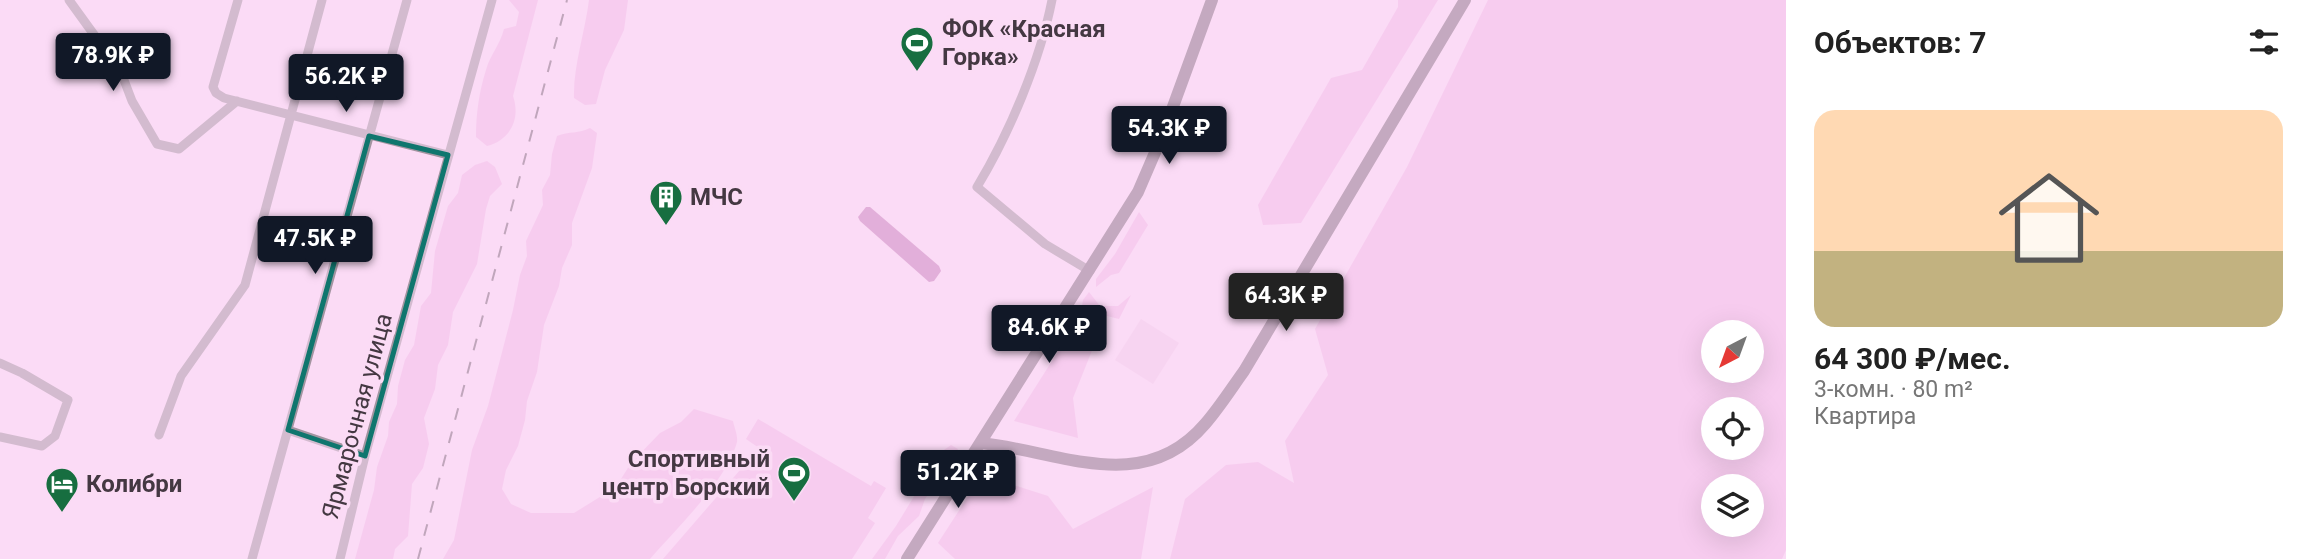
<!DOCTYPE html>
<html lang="ru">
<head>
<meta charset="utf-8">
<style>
	:root { --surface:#fff; --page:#f2f2f2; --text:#222; --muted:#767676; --accent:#111827 }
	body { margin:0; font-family:Roboto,sans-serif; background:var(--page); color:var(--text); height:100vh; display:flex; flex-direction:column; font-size:26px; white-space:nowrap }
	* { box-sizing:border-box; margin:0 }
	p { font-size:23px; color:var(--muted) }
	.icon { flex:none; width:38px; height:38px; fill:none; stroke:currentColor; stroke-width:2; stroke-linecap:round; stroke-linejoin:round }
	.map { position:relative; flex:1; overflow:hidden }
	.side { display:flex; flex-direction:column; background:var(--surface); width:525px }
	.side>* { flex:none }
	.needle { width:46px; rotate:221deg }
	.controls { position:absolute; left:1701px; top:320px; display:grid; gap:14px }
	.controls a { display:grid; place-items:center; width:63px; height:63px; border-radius:50%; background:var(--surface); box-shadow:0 7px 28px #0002; font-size:35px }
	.price { position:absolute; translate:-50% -60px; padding:0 16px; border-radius:7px; background:var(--accent); color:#fff; font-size:23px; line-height:46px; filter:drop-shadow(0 2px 4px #0008) }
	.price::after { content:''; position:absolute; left:50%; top:42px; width:21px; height:16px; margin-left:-10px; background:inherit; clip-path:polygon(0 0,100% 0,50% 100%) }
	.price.active { background:#222; color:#fff }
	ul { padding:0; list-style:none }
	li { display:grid; align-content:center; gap:14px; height:371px; padding:0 28px }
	li span { display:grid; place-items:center; height:217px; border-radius:21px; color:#555 }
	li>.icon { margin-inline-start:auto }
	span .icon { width:126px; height:126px; fill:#fffc; stroke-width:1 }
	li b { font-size:30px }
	h2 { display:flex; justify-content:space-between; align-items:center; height:84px; padding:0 28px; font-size:30px }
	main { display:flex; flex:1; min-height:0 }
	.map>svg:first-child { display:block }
	.built { fill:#f2cdec }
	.green { fill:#f1bbe7; fill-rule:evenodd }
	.water { fill:#c37bb8 }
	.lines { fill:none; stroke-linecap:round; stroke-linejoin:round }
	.street { stroke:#a295a0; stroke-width:9 }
	.secondary { stroke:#816e7e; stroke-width:12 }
	.rail { stroke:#786675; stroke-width:2; stroke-dasharray:12 12; stroke-linecap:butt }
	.marked { fill:none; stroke:#0f766e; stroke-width:5; stroke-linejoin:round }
	.labels { text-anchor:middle; stroke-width:7; stroke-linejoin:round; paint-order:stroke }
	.poi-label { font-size:24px; font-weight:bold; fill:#443842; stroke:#fbdbf5; text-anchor:start }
	.street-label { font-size:24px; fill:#443842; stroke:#fbdbf5 }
</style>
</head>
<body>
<main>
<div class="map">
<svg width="1786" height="559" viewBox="0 0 1786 559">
	<rect width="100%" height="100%" fill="#fbdbf5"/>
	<path class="built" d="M1141 319 1179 343 1153 384 1115 360Z"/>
	<path class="green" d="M509 0H538L513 96C521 119 510 140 487 146L476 137C476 114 479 92 486 70 490 55 500 45 504 29L516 26 519 12Z
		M589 0H628L624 30 605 70 596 104 585 105 574 98C573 67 585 32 589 0Z
		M1398 0H1438L1301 223 1263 225 1258 205 1331 78 1362 70 1398 7Z
		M1488 0H1786V550L1782 559H1170L1185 499 1226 465 1258 462 1294 483 1285 441 1328 375 1315 329 1407 167ZM1713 332H1752V371H1713ZM1713 410H1752V448H1713ZM1713 486H1752V525H1713Z
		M590 128 597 133 592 168 572 223V245L562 268 559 286 544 325 537 372 527 401 525 420 518 446 506 470 502 489 511 504 531 513H574L616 487 631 463 660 433 681 422 694 409 733 421C734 427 738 435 737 442 727 480 676 529 650 559H443L454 540 472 450 488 406 513 310 520 275 527 256 526 241 543 205 542 190 550 175 552 154 557 136C569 131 579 134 590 128Z
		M487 161 495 167 502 184 490 196 486 209 477 264 453 312 448 345 438 365 435 389 424 418 429 444 423 468 412 484 408 536 395 549 393 559H355L374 490 377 467 388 436 389 422 397 404 398 386 405 360 414 345 421 306 431 293 435 251 448 206 458 193 462 175 475 165Z
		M1139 212 1148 225 1119 273 1111 275 1096 287V279L1115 254Z
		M1089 292 1100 306H1118L1131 295 1119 319 1107 316 1095 324 1080 317 1083 300Z
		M1064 342 1093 348 1073 398 1078 438 1014 421Z
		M758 419 871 486 874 481 886 488 868 518 875 523 852 559H663L759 448 746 439Z
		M951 445 958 449 955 458 925 499 919 516 898 536 885 559H872L896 526 941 452Z
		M982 475 1048 496 1073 529 1153 487 1141 559H955L938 543Z"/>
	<path class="water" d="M866 207H870L939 266 941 271 934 281 929 282 860 221 858 217Z"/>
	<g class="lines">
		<path class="street" d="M69 0 95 36 108 46 116 59 132 101 157 144 179 149 237 101
			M238 0 213 87 216 93 224 98 448 155
			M1052 0C1040 61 1009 134 977 187L1045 244 1090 271
			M0 363 22 373 68 400 55 436 42 446 0 437
			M288 430 365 456
			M159 435 181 376 245 285 322 0
			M252 559 407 0
			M340 559 365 456 492 0"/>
		<path class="secondary" d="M981 443C1059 451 1143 497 1205 424 1219 408 1231 389 1244 371L1465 0
			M907 559 1138 192 1163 134 1212 0"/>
		<path class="rail" d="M418 559 567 0"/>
	</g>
	<path d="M0 0H1786V559H0ZM369 136 448 155 365 456 288 430Z" fill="#fbdbf5" fill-opacity=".55" fill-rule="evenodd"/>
	<path class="marked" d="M369 136 448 155 365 456 288 430Z"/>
	<defs>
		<symbol id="stadium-pin" viewBox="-11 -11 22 30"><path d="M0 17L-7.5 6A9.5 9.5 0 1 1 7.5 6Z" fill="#176e40" stroke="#fbdbf5"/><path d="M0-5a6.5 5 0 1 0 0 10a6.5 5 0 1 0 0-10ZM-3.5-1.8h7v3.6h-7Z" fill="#fff"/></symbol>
		<symbol id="building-pin" viewBox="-11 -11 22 30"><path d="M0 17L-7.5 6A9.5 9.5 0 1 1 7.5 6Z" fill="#176e40" stroke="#fbdbf5"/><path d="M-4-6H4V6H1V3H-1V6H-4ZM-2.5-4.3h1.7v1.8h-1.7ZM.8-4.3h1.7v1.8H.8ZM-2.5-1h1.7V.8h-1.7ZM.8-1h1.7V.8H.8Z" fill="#fff"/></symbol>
		<symbol id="hotel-pin" viewBox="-11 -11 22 30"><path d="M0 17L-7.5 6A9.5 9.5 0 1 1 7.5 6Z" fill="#176e40" stroke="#fbdbf5"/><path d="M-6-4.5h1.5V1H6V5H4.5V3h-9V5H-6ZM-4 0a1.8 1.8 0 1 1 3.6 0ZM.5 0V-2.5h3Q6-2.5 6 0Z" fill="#fff"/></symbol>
	</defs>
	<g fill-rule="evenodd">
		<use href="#stadium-pin" x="898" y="24" width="38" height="52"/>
		<use href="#building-pin" x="647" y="178" width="38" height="52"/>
		<use href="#stadium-pin" x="775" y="454" width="38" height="52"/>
		<use href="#hotel-pin" x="43" y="465" width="38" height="52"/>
	</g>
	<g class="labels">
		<g class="poi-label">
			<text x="942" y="37">ФОК «Красная<tspan x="942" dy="28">Горка»</tspan></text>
			<text x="690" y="205">МЧС</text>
			<text x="770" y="467" text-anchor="end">Спортивный<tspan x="770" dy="28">центр Борский</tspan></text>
			<text x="86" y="492">Колибри</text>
		</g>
		<g class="street-label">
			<text transform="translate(357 416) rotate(-75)" y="8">Ярмарочная улица</text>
		</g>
	</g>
</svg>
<div class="controls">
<a><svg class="needle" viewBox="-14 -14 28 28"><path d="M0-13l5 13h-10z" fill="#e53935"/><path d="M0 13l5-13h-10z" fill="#767676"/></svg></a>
<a><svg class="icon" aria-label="locate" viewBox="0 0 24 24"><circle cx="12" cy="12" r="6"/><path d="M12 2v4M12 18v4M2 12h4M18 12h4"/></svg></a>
<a><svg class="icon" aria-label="layers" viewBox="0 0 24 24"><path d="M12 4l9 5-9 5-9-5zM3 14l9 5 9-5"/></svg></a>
</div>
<b class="price" style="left:113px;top:93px">78.9K ₽</b>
<b class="price" style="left:346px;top:114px">56.2K ₽</b>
<b class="price" style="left:1169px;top:166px">54.3K ₽</b>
<b class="price" style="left:315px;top:276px">47.5K ₽</b>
<b class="price active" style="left:1286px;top:333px">64.3K ₽</b>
<b class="price" style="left:1049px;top:365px">84.6K ₽</b>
<b class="price" style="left:958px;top:510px">51.2K ₽</b>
</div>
<section class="side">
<h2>Объектов: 7<svg class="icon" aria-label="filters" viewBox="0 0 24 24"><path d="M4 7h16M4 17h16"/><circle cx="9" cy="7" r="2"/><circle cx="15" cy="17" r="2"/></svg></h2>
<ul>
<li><span style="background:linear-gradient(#ffd9b3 65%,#c2b280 0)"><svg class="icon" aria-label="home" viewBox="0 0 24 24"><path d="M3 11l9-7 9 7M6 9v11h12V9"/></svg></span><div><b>64 300 ₽/мес.</b><p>3-комн. · 80 m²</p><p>Квартира</p></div></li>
</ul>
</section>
</main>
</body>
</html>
